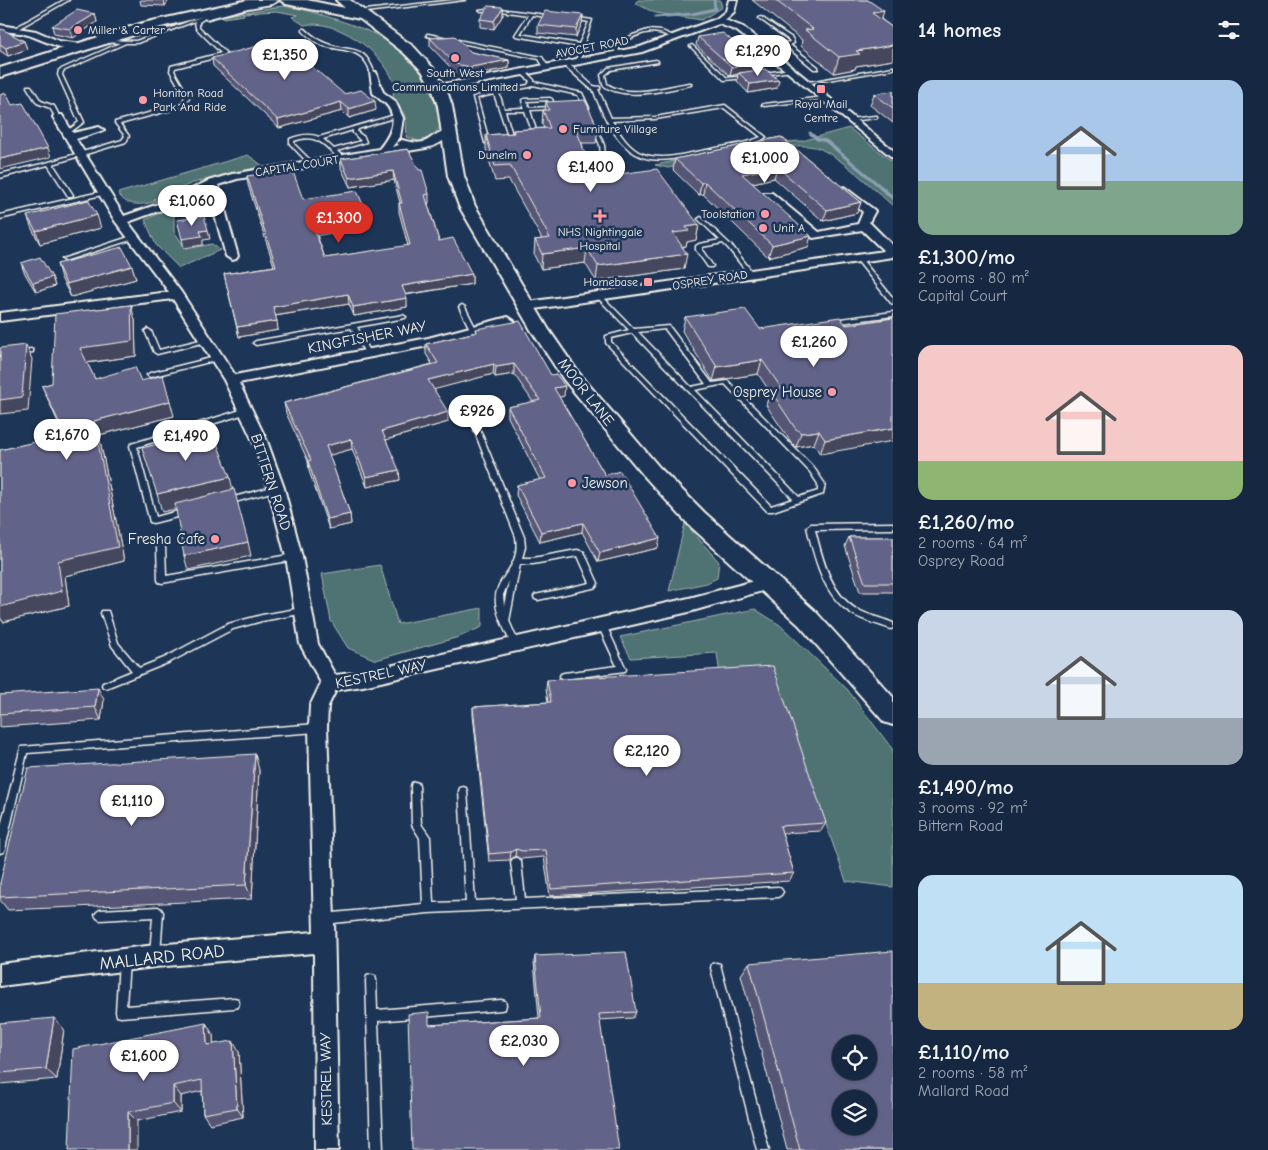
<!DOCTYPE html>
<html lang="en">
<head>
<meta charset="utf-8">
<style>
	:root { --surface:#162841; --page:#1f3048; --text:#f1f3f6; --muted:#9ea6b1; --line:#35445a; --accent:#d93025 }
	body { margin:0; font-family:"Comic Neue",sans-serif; background:var(--page); color:var(--text); height:100vh; display:flex; flex-direction:column; font-size:19px; white-space:nowrap }
	* { box-sizing:border-box; margin:0 }
	p { font-size:16px; color:var(--muted) }
	.icon { flex:none; width:28px; height:28px; fill:none; stroke:currentColor; stroke-width:2; stroke-linecap:round; stroke-linejoin:round }
	.map { position:relative; flex:1; overflow:hidden }
	.drawer { display:flex; flex-direction:column; background:var(--surface); width:375px }
	.drawer>* { flex:none }
	.controls { position:absolute; left:832px; top:1035px; display:grid; gap:10px }
	.controls a { display:grid; place-items:center; width:45px; height:45px; border-radius:50%; background:var(--surface); box-shadow:0 1px 4px #0004,0 0 0 1px var(--line); font-size:25px }
	.price { position:absolute; translate:-50% -42px; padding:0 11px; border-radius:18px; background:#fff; color:#222; font-size:16px; line-height:32px; filter:drop-shadow(0 1px 2px #0008) }
	.price::after { content:''; position:absolute; left:50%; top:30px; width:15px; height:11px; margin-left:-8px; background:inherit; clip-path:polygon(0 0,100% 0,50% 100%) }
	.price.current { background:var(--accent); color:#fff }
	ul { padding:0; list-style:none }
	li { display:grid; align-content:center; gap:10px; height:265px; padding:0 25px }
	li span { display:grid; place-items:center; height:155px; border-radius:15px; color:#555 }
	li>.icon { margin-inline-start:auto }
	span .icon { width:90px; height:90px; fill:#fffc; stroke-width:1 }
	li b { font-size:21px }
	h2 { display:flex; justify-content:space-between; align-items:center; height:60px; padding:0 25px; font-size:21px }
	main { display:flex; flex:1; min-height:0 }
	.map>svg:first-child { display:block }
	.green { fill:#507273; stroke:#a2b2ae }
	.lines { fill:none; stroke-linecap:round; stroke-linejoin:round }
	.stream-far1 { stroke:#8ca0b1; stroke-width:3 }
	.stream { stroke:#8ca0b1; stroke-width:4 }
	.service-casing { stroke:#f4f1e8; stroke-width:3 }
	.minor-casing { stroke:#f4f1e8; stroke-width:4 }
	.secondary-casing { stroke:#f4f1e8; stroke-width:4 }
	.primary-casing { stroke:#f4f1e8; stroke-width:4 }
	.service { fill:#1d3557; fill-rule:evenodd }
	.minor { fill:#1d3557; fill-rule:evenodd }
	.secondary { fill:#1d3557; fill-rule:evenodd }
	.primary { fill:#1d3557; fill-rule:evenodd }
	.wall { fill:#545675; stroke:#f4f1e8 }
	.shaded-wall { fill:#45465f; stroke:#f4f1e8 }
	.building { fill:#626488; stroke:#f4f1e8; fill-rule:evenodd }
	.poi-dot { fill:#ff9aa2; stroke:#1d3557; stroke-width:2 }
	.labels { text-anchor:middle; stroke-width:5; stroke-linejoin:round; paint-order:stroke }
	.far-poi-label { font-size:12px; fill:#f4f1e8; stroke:#1d3557; text-anchor:start }
	.far-street-label { font-size:12px; fill:#f4f1e8; stroke:#1d3557 }
	.street-label { font-size:15px; fill:#f4f1e8; stroke:#1d3557 }
	.poi-label { font-size:15px; fill:#f4f1e8; stroke:#1d3557; text-anchor:end }
	.near-street-label { font-size:18px; fill:#f4f1e8; stroke:#1d3557 }
</style>
</head>
<body>
<main>
<div class="map">
<svg width="893" height="1150" viewBox="0 0 893 1150">
	<rect width="100%" height="100%" fill="#1d3557"/>
	<filter id="ink" filterUnits="userSpaceOnUse"><feTurbulence type="fractalNoise" baseFrequency=".02" numOctaves="2"/><feDisplacementMap in="SourceGraphic" scale="10" xChannelSelector="R" yChannelSelector="G"/><feConvolveMatrix kernelMatrix="1 2 1 2 8 2 1 2 1" color-interpolation-filters="sRGB"/></filter>
	<g filter="url(#ink)">
		<path class="green" d="M638 0H720L722 7 702 20 655 13 635 3Z
			M282 6C302 8 319 14 338 20 400 40 426 60 441 125 436 134 429 139 419 141L406 137C408 120 405 111 393 99 393 93 395 86 393 80 381 51 336 18 304 25L292 17 298 15 277 11 243 13 244 15 223 18 221 16Z
			M849 128 893 162V206C871 187 848 163 821 149 797 137 698 162 668 168L655 165 767 143 802 141Z
			M248 155 263 166 193 183 154 199 157 201C143 205 126 208 118 193Z
			M174 206V231L186 249 212 244 220 250 179 268 156 245 145 220Z
			M685 523 719 562 717 578 707 583 669 591Z
			M380 565 398 624 482 608V627L459 637 376 660 348 648 331 621 322 574Z
			M755 609 780 625 847 689 893 750V887L846 881 772 673 720 675 717 653 631 658 620 637Z"/>
		<g class="lines">
			<path class="stream-far1" d="M655 17 692 14 715 9 714 0
				M810 133 817 139 826 141 882 188"/>
			<path class="stream" d="M880 187 893 198"/>
			<defs>
				<path id="service" d="M64 0H69L16 30 13 29Z
					M453 0H465L357 13 355 12 357 11Z
					M493 8 554 16 555 17 553 18 532 15 520 34 579 44 589 22 570 18 572 17 592 20 583 46 580 63 578 64 576 63 579 47 516 36 515 35 528 15 493 10 481 11 479 10Z
					M206 15 208 16 199 22V27L226 53V55L175 68 174 71 189 97 186 106 120 124 129 136 126 142 53 164 73 195 72 196H68L48 165 0 178V174L46 163 122 140 125 136 115 123V122L182 104 185 97 170 71 171 66 221 53 196 28 195 21 137 43H126L63 71 62 75 84 122 68 134H66V132L79 122 58 75 59 70 120 43 103 42H102V40L136 41Z
					M761 17 792 38 794 43 790 45 818 67V69H814L786 46 762 50V48L790 42 789 40 760 19 759 18Z
					M303 29H305C311 34 317 40 325 43 351 54 363 41 375 74L371 75C370 71 369 67 367 64 358 47 337 51 322 45 314 42 308 36 303 31Z
					M648 30 662 31 678 38C672 39 666 34 659 33 646 30 625 38 618 50L623 53V55H619L614 50 619 42 633 35Z
					M428 34 542 57 549 68 545 69 539 59 427 36V34Z
					M692 45 727 78 746 76 748 77 746 78 724 80 690 46Z
					M656 60 658 61V62L611 70 605 75 607 84C630 99 664 87 689 83H691V85C666 90 624 102 603 85L601 75 608 68Z
					M565 64H569L593 86 600 87V89H598L611 118 655 117 725 105 766 137C751 148 729 148 711 152 691 155 671 162 650 159 619 154 602 114 593 89L590 88 565 66ZM724 108 761 137C746 144 729 145 712 149 691 152 664 162 643 154 629 149 620 134 612 121L655 119Z
					M893 67V69L805 84 803 83Z
					M790 69H792V71L762 75 760 74Z
					M522 72H526L534 80V82L582 93 589 108 585 109 578 95 533 85 530 87 499 93 504 109 524 108 522 100 524 99 550 98 552 99 556 108 554 109 530 110 538 137 536 138 534 137 525 111H505L514 141 512 142 510 141 494 94 477 98 489 141H494L496 142 494 143H485L473 97 496 91 528 85 530 81 522 74ZM548 100 551 107 529 108 527 101Z
					M27 86H31L41 101 54 106 60 117V118H56L50 108 37 103 27 87Z
					M824 97 826 98V99L764 106 762 105 764 104Z
					M395 115 399 116 358 129 357 132 364 137 366 142 337 151 344 158V160H340C326 146 316 132 294 141V144L314 164 310 165 290 144V139C300 135 309 133 319 137ZM353 130V133L361 141 334 149 323 139Z
					M875 116H877V118L850 121 848 120 850 119Z
					M592 125 596 126 604 145 605 156 601 161 584 164 582 163V162L597 159 601 156 600 145 592 126Z
					M104 191 107 193 106 194 0 219V215Z
					M701 217 733 247 753 273V275H749L729 249 723 243 702 247V250L713 266 712 267H708L696 250V246L699 244 720 240 699 220 698 219Z
					M132 236 135 238 134 239 67 260 65 261 62 259Z
					M858 256 860 257 893 298V304L891 303 856 259 855 258Z
					M600 295 602 296 634 329 669 326 712 383 728 381 814 468 825 484 823 494 773 511H767L606 343V336L629 330 598 298V296ZM665 329 706 384 691 387 638 332ZM632 333 793 499 771 506 611 342V338ZM725 384 810 472 818 484V491L799 497 695 390Z
					M462 305 465 307 477 331 476 332H472L471 331 459 307Z
					M893 312V316L833 324 830 322 833 320Z
					M403 315 406 317 405 318 357 327 371 353 368 355 365 353 351 328 256 345 253 343 256 341Z
					M148 329 151 331 159 350 208 338 211 340 210 341 157 354 154 352 145 331Z
					M31 349 33 350V352L0 356V352Z
					M219 356 222 358 221 359 150 377 147 375 150 373Z
					M244 409H246L249 411 248 413 137 447 156 517 185 509 189 512 185 515 153 523 150 522 130 446 131 444Z
					M475 428H477L480 430 524 537 525 547 522 558H533L577 550 584 552 598 583 596 587 593 588 538 600 535 599 534 597 535 595 590 583 578 556 533 564H520L509 621 519 644 518 646 515 647 512 646 511 644C506 631 497 617 496 603 494 584 508 575 514 560 517 553 517 545 516 537L474 430ZM509 581 504 606 503 595Z
					M276 486H278L279 488 278 490 228 504 224 501 226 499Z
					M893 523V529L815 530C822 557 830 593 856 609 868 615 881 618 893 623V628L891 629C877 624 860 620 848 611 822 592 814 556 807 527L811 524Z
					M161 544 165 547 166 576 294 554 298 557 294 560 162 583 159 582 158 580 157 547Z
					M302 608 305 609 306 611 305 613 262 621 233 629 170 662 106 688 103 687 102 685 103 683 132 671 112 646 101 613 102 611H108L118 643 139 668 164 658 228 624 262 615Z
					M602 622 605 623 606 625 626 669 625 671 564 679 561 678 560 676 561 674 564 673 617 666 598 625 599 623Z
					M317 724 320 725 321 728 320 731 317 732 27 753 5 849 3 852 0 853V830L21 747Z
					M415 782 418 783 419 786 421 824 430 837 433 903 466 902 459 791 460 788 463 787 466 788 467 791 475 901 516 899 511 862 513 859 516 858 519 859 521 862 525 899 778 887 781 889 783 892 781 895 778 897 428 913 324 924 321 922 319 919 321 916 324 914 423 904 420 838 412 825 411 786 412 783Z
					M158 907 161 909 163 912 160 954 158 957 155 959 152 957 150 954 153 917 100 920 97 918 95 915 97 912 100 910Z
					M124 956 127 958 129 961 126 1006 234 998 238 999 239 1003 238 1007 234 1008 121 1017 117 1016 116 1012 119 961 121 958Z
					M716 963 720 964 721 968 769 1150H757L711 968 712 964Z
					M371 975 375 976 376 980 377 1010 501 1000 505 1001 506 1005 505 1009 501 1010 378 1021 383 1150H371L366 980 367 976Z"/>
				<path id="minor" d="M729 0H737L734 12 725 20 743 27 893 150V158L737 31 719 24 642 52 439 91 434 88 439 85 640 47 716 19 726 11Z
					M244 3 248 6 247 8 206 19 202 16Z
					M0 25 36 31 59 41 82 44 87 47C74 57 44 40 31 36 21 32 10 32 0 31Z
					M370 72H376L383 92 395 101 403 118 400 137 392 147 399 145 397 143 402 140C432 148 425 136 447 130L452 133C445 141 436 146 426 148L237 179 218 185 238 256 236 259 232 260 226 256 208 189 175 205 128 222 181 292 235 375 428 338 508 317 514 321 513 324 428 346 239 383 267 441 284 488 302 557 318 644 335 675 363 672 689 598 770 577 776 579 778 583 776 587 689 612 363 686 336 690 328 706 327 727 334 919 339 1150H315L314 953 155 967 0 986V964L155 945 314 932 309 727 310 706 321 683 300 644 286 557 268 488 253 441 224 380 173 299 0 321V313L169 292 115 221 53 117 54 115H62L73 133 99 127 104 130 76 139 124 216 167 201 208 181 232 174 379 149C390 136 400 118 385 103 381 100 377 97 373 93Z
					M844 187 873 209 875 211 869 222 893 246V257L528 310 522 306 528 302 884 251 862 230 813 238 762 195 764 193H772L819 232 858 224 863 212 840 192 838 190Z"/>
				<path id="secondary" d="M280 0H307L345 8 336 0H350L414 47 434 69 446 88 452 106 464 176 475 206 549 330 578 372 659 467 705 513 815 611 893 697V725L884 722 799 625 689 525 645 477 564 380 531 330 459 206 448 176 438 106 432 88 422 71 404 53 360 19 286 4Z"/>
				<path id="primary" d="M248 0H279L272 4 217 13 153 29 0 77V68L143 23Z"/>
			</defs>
			<use href="#service" class="service-casing"/>
			<use href="#minor" class="minor-casing"/>
			<use href="#secondary" class="secondary-casing"/>
			<use href="#primary" class="primary-casing"/>
			<use href="#service" class="service"/>
			<use href="#minor" class="minor"/>
			<use href="#secondary" class="secondary"/>
			<use href="#primary" class="primary"/>
		</g>
		<path class="wall" d="M140 0H169L165 6 141 5Z
			M752 0H868L881 19 893 28V60L856 66 855 69 834 73 801 46 802 40Z
			M503 7V15L494 29 480 27V19Z
			M95 14 97 22 73 38 54 34 52 26Z
			M583 15 582 23 576 37 538 33V25Z
			M0 30 24 41 27 49 8 56 0 51Z
			M698 37 757 70 777 88 748 93 737 81 738 74 730 76 696 45Z
			M430 38 471 52 509 60V68L471 75 455 72 430 46Z
			M212 58 344 94 376 110 349 118 342 111 279 128 213 66Z
			M893 91V123L870 105 874 94Z
			M546 102 598 128 596 143H582L583 147V150L593 170 619 174 699 225 696 240 687 242 686 246 683 247 684 269 596 281 585 263 541 269 534 255 535 240 542 239 509 180 495 181 486 149V135L513 133V130L544 128 542 124 543 110H545Z
			M781 137 861 202 857 213 823 221 774 178 752 183 808 247 768 257 703 194 699 195 673 170 675 159Z
			M408 149 429 194V203L428 204 439 241 472 274V284L406 295 407 307 354 316 349 304 275 316 278 330 239 337 224 274 274 266 248 185 247 176 370 227 317 235 325 258 408 246 399 212V203H400L394 180 350 187 341 168V159Z
			M27 216 101 228 40 244 32 229Z
			M21 263 52 277 55 286 36 292 24 272Z
			M57 264 132 266 136 279 71 297 61 278Z
			M685 317 760 329 846 325 893 318 820 454 814 444 796 447 791 442 766 405 770 392 758 374 713 381 682 331Z
			M135 320 136 356 87 363 95 379 141 381 174 416 99 435 124 561 65 576 69 606 3 622 0 617V450L64 436 42 386 52 383Z
			M476 329 551 375 564 396 559 397 605 475 658 548 598 562 582 532 540 542 516 495 517 485 540 480 508 417V407L533 402 514 374 495 377 493 374 434 389 448 422 386 440 400 480 367 487 352 449 329 455 350 514 351 524 329 529 309 471 308 461 286 413 284 403 432 364 426 354V344L476 332Z
			M849 537H893V592H860L845 546Z
			M547 680 826 823 821 831 782 833 794 873 789 881 550 896 544 857 521 859 515 856 510 860 489 861 473 715V707L548 702 546 689Z
			M0 695 104 700 101 720 0 727Z
			M259 770 252 899 8 910 0 900V883Z
			M535 956 636 1012 633 1018 599 1020 429 1025 539 1018 534 962Z
			M749 963 893 1150H787L741 975Z
			M0 1023 64 1029 57 1079 0 1084Z
			M206 1023 213 1035V1044L239 1052 243 1117 210 1124 203 1114 202 1091 181 1096V1112L137 1121 69 1150Z"/>
		<path class="shaded-wall" d="M164 0H169L165 6Z
			M503 7V15L494 29V21Z
			M884 11 879 26 872 13Z
			M95 14 97 22 73 38 70 29Z
			M583 15 582 23 576 37V29Z
			M24 41 27 49 8 56 6 48Z
			M893 45V60L856 66 855 69 834 73 839 57 856 51Z
			M509 60V68L471 75V67Z
			M759 63 757 72 739 73 738 74 730 76 732 67Z
			M779 80 777 88 748 93 750 84Z
			M375 101 376 110 349 118V109Z
			M341 102 342 111 279 128 278 120Z
			M48 148 51 157 0 169V159Z
			M777 167 774 178 740 186 742 174Z
			M393 171 394 180 350 187 349 178Z
			M705 182 703 194 699 195 701 183Z
			M861 202 857 213 823 221 827 210Z
			M97 215 101 228 40 244 36 231Z
			M369 218 370 227 314 236 313 226Z
			M699 225 696 240 687 242 686 246 670 248 673 233 686 227Z
			M208 230 210 239 203 240V245L184 248 182 239 200 231Z
			M811 236 808 247 768 257 772 245Z
			M587 248 585 263 541 269 542 254Z
			M687 254 684 269 596 281 598 266Z
			M132 266 136 279 71 297 66 284Z
			M472 274V284L402 295V286Z
			M52 277 55 286 36 292 33 283Z
			M348 294 349 304 274 316 273 307Z
			M407 298V307L354 316 353 307Z
			M131 305 135 320 136 356 85 363 80 348Z
			M277 321 278 330 239 337 237 327Z
			M26 345 32 359 28 411 0 414V400Z
			M762 360 758 374 713 381 717 367Z
			M494 364 493 374 429 391 428 380Z
			M514 364V374L495 377 496 367Z
			M565 386 564 396 553 399 554 388Z
			M170 401 174 416 99 435 124 561 65 576 69 606 3 622 0 617V607L58 561 94 421Z
			M448 412V422L382 441V431Z
			M893 428V441L820 454 825 440Z
			M819 431 814 444 796 447 801 433Z
			M351 439 352 449 327 456 326 446Z
			M399 470 400 480 367 487 366 477Z
			M230 477 234 495 162 512 157 494Z
			M350 514 351 524 329 529 327 519Z
			M583 523 582 532 540 542 541 532Z
			M660 538 658 548 598 562 600 553Z
			M248 542 251 556 188 570 184 556Z
			M98 688 104 700 101 720 95 707Z
			M255 754 259 770 252 899 246 885Z
			M516 849 515 856 510 860 511 852Z
			M54 1018 64 1029 57 1079 46 1069Z
			M206 1023 213 1035 214 1056 207 1045Z
			M233 1041 239 1052 243 1117 237 1108Z
			M173 1086 181 1096V1112L173 1103Z
			M128 1112 137 1121V1150H128Z"/>
		<path class="building" d="M775 0H868L884 11 872 13 893 28V45L856 51 860 54 839 57 805 30 813 29Z
			M488 6 503 7 494 21 480 19Z
			M77 10 95 14 70 29 52 26Z
			M545 11 583 15 576 29 538 25Z
			M2 29 24 41 6 48 0 44V30Z
			M723 33 759 63 732 67 698 37Z
			M455 36 471 52 509 60 471 67 455 64 430 38Z
			M281 40 344 94 361 90 375 101 349 109 341 102 278 120 212 58Z
			M765 69 779 80 750 84 739 73Z
			M893 91V108L874 94Z
			M6 93 12 105 23 103 48 148 0 159V95Z
			M585 100 598 128 576 129 583 147 582 149 585 151 593 170 615 167 619 174 657 169 699 225 686 227 689 231 673 233 687 254 598 266 587 248 542 254 535 240 550 238 510 165 495 166 486 135 514 133 513 130 550 128 543 110H549L546 102Z
			M781 137 861 202 827 210 777 167 742 174 811 236 772 245 705 182 701 183 675 159Z
			M408 149 419 170H422L429 194 425 195 439 241 453 238 472 274 402 286 407 298 353 307 348 294 273 307 277 321 237 327 224 274 276 266 247 176 292 169 303 199 357 191 369 218 313 226 325 258 410 245 399 203H402L393 171 349 178 341 159Z
			M88 200 97 215 36 231 27 216Z
			M204 216 208 230 200 231 202 236 182 239 177 220Z
			M122 247 132 266 66 284 57 264Z
			M40 257 52 277 33 283 21 263Z
			M131 305 132 341 80 348 95 379 135 367 141 381 163 375 170 401 94 421 118 547 58 561 62 591 0 607V450L65 435 42 386 52 383 55 314Z
			M745 309 760 329 840 317 846 325 893 318V428L825 440 819 431 801 433 795 428 771 391 782 389 762 360 717 367 685 317Z
			M520 321 551 375 556 374 565 386 554 388 605 475 620 471 660 538 600 553 583 523 541 532 517 485 546 478 508 407 540 400 514 364 496 367 494 364 428 380 448 412 382 431 399 470 366 477 351 439 326 446 350 514 327 519 308 461 311 460 284 403 438 363 426 344 477 332 476 329Z
			M26 345 22 397 0 400V348Z
			M212 430 230 477 157 494 142 448Z
			M234 489 248 542 184 556 175 504Z
			M849 537H893V583H865Z
			M773 666 826 823 780 826 794 873 551 889 546 850 522 851 516 849 511 852 489 854 473 707 551 702 547 680Z
			M98 688 95 707 0 714V695Z
			M255 754 246 885 0 897V883L28 768Z
			M893 951V1150H800L749 963ZM841 1044H869V1071H841ZM841 1099H869V1126H841Z
			M626 952 636 1012 599 1014 619 1150H412L408 1014 429 1012V1025L541 1018 535 956Z
			M54 1018 46 1069 0 1073V1023Z
			M206 1023 207 1045 233 1041 237 1108 203 1114 202 1080 173 1086V1103L128 1112V1150H69L73 1049Z"/>
	</g>
	<g class="poi-dot">
		<circle cx="78" cy="30" r="5"/>
		<circle cx="455" cy="58" r="5"/>
		<rect x="816" y="84" width="10" height="10" rx="2.5"/>
		<circle cx="143" cy="100" r="5"/>
		<circle cx="563" cy="129" r="5"/>
		<circle cx="527" cy="155" r="5"/>
		<circle cx="765" cy="214" r="5"/>
		<path d="M597.5 208.5h5v5h5v5h-5v5h-5v-5h-5v-5h5z"/>
		<circle cx="763" cy="228" r="5"/>
		<rect x="643" y="277" width="10" height="10" rx="2.5"/>
		<circle cx="832" cy="392" r="5"/>
		<circle cx="572" cy="483" r="5"/>
		<circle cx="215" cy="539" r="5"/>
	</g>
	<g class="labels">
		<g class="far-poi-label">
			<text x="88" y="34">Miller &amp; Carter</text>
			<text x="455" y="77" text-anchor="middle">South West<tspan x="455" dy="14">Communications Limited</tspan></text>
			<text x="153" y="97">Honiton Road<tspan x="153" dy="14">Park And Ride</tspan></text>
			<text x="821" y="108" text-anchor="middle">Royal Mail<tspan x="821" dy="14">Centre</tspan></text>
			<text x="573" y="133">Furniture Village</text>
			<text x="517" y="159" text-anchor="end">Dunelm</text>
			<text x="755" y="218" text-anchor="end">Toolstation</text>
			<text x="773" y="232">Unit A</text>
			<text x="600" y="236" text-anchor="middle">NHS Nightingale<tspan x="600" dy="14">Hospital</tspan></text>
			<text x="638" y="286" text-anchor="end">Homebase</text>
		</g>
		<g class="far-street-label">
			<text transform="translate(592 47) rotate(-11)" y="4">AVOCET ROAD</text>
			<text transform="translate(297 166) rotate(-9)" y="4">CAPITAL COURT</text>
			<text transform="translate(710 280) rotate(-9)" y="4">OSPREY ROAD</text>
		</g>
		<g class="street-label">
			<text transform="translate(367 337) rotate(-11)" y="5">KINGFISHER WAY</text>
			<text transform="translate(586 392) rotate(52)" y="5">MOOR LANE</text>
			<text transform="translate(271 482) rotate(72)" y="5">BITTERN ROAD</text>
			<text transform="translate(381 674) rotate(-12)" y="5">KESTREL WAY</text>
			<text transform="translate(326 1079) rotate(-91)" y="5">KESTREL WAY</text>
		</g>
		<g class="poi-label">
			<text x="822" y="397">Osprey House</text>
			<text x="582" y="488" text-anchor="start">Jewson</text>
			<text x="205" y="544">Fresha Cafe</text>
		</g>
		<g class="near-street-label">
			<text transform="translate(162 957) rotate(-6)" y="6">MALLARD ROAD</text>
		</g>
	</g>
</svg>
<div class="controls">
<a><svg class="icon" aria-label="locate" viewBox="0 0 24 24"><circle cx="12" cy="12" r="6"/><path d="M12 2v4M12 18v4M2 12h4M18 12h4"/></svg></a>
<a><svg class="icon" aria-label="layers" viewBox="0 0 24 24"><path d="M12 4l9 5-9 5-9-5zM3 14l9 5 9-5"/></svg></a>
</div>
<b class="price" style="left:758px;top:77px">£1,290</b>
<b class="price" style="left:285px;top:81px">£1,350</b>
<b class="price" style="left:765px;top:184px">£1,000</b>
<b class="price" style="left:591px;top:193px">£1,400</b>
<b class="price" style="left:192px;top:227px">£1,060</b>
<b class="price current" style="left:339px;top:244px">£1,300</b>
<b class="price" style="left:814px;top:368px">£1,260</b>
<b class="price" style="left:477px;top:437px">£926</b>
<b class="price" style="left:67px;top:461px">£1,670</b>
<b class="price" style="left:186px;top:462px">£1,490</b>
<b class="price" style="left:647px;top:777px">£2,120</b>
<b class="price" style="left:132px;top:827px">£1,110</b>
<b class="price" style="left:524px;top:1067px">£2,030</b>
<b class="price" style="left:144px;top:1082px">£1,600</b>
</div>
<section class="drawer">
<h2>14 homes<svg class="icon" aria-label="filters" viewBox="0 0 24 24"><path d="M4 7h16M4 17h16"/><circle cx="9" cy="7" r="2"/><circle cx="15" cy="17" r="2"/></svg></h2>
<ul>
<li><span style="background:linear-gradient(#a9c7e8 65%,#7fa58c 0)"><svg class="icon" aria-label="home" viewBox="0 0 24 24"><path d="M3 11l9-7 9 7M6 9v11h12V9"/></svg></span><div><b>£1,300/mo</b><p>2 rooms · 80 m²</p><p>Capital Court</p></div></li>
<li><span style="background:linear-gradient(#f6c9c9 75%,#8fb573 0)"><svg class="icon" aria-label="home" viewBox="0 0 24 24"><path d="M3 11l9-7 9 7M6 9v11h12V9"/></svg></span><div><b>£1,260/mo</b><p>2 rooms · 64 m²</p><p>Osprey Road</p></div></li>
<li><span style="background:linear-gradient(#c9d6e8 70%,#9aa5b1 0)"><svg class="icon" aria-label="home" viewBox="0 0 24 24"><path d="M3 11l9-7 9 7M6 9v11h12V9"/></svg></span><div><b>£1,490/mo</b><p>3 rooms · 92 m²</p><p>Bittern Road</p></div></li>
<li><span style="background:linear-gradient(#bfe0f5 70%,#c2b280 0)"><svg class="icon" aria-label="home" viewBox="0 0 24 24"><path d="M3 11l9-7 9 7M6 9v11h12V9"/></svg></span><div><b>£1,110/mo</b><p>2 rooms · 58 m²</p><p>Mallard Road</p></div></li>
</ul>
</section>
</main>
</body>
</html>
